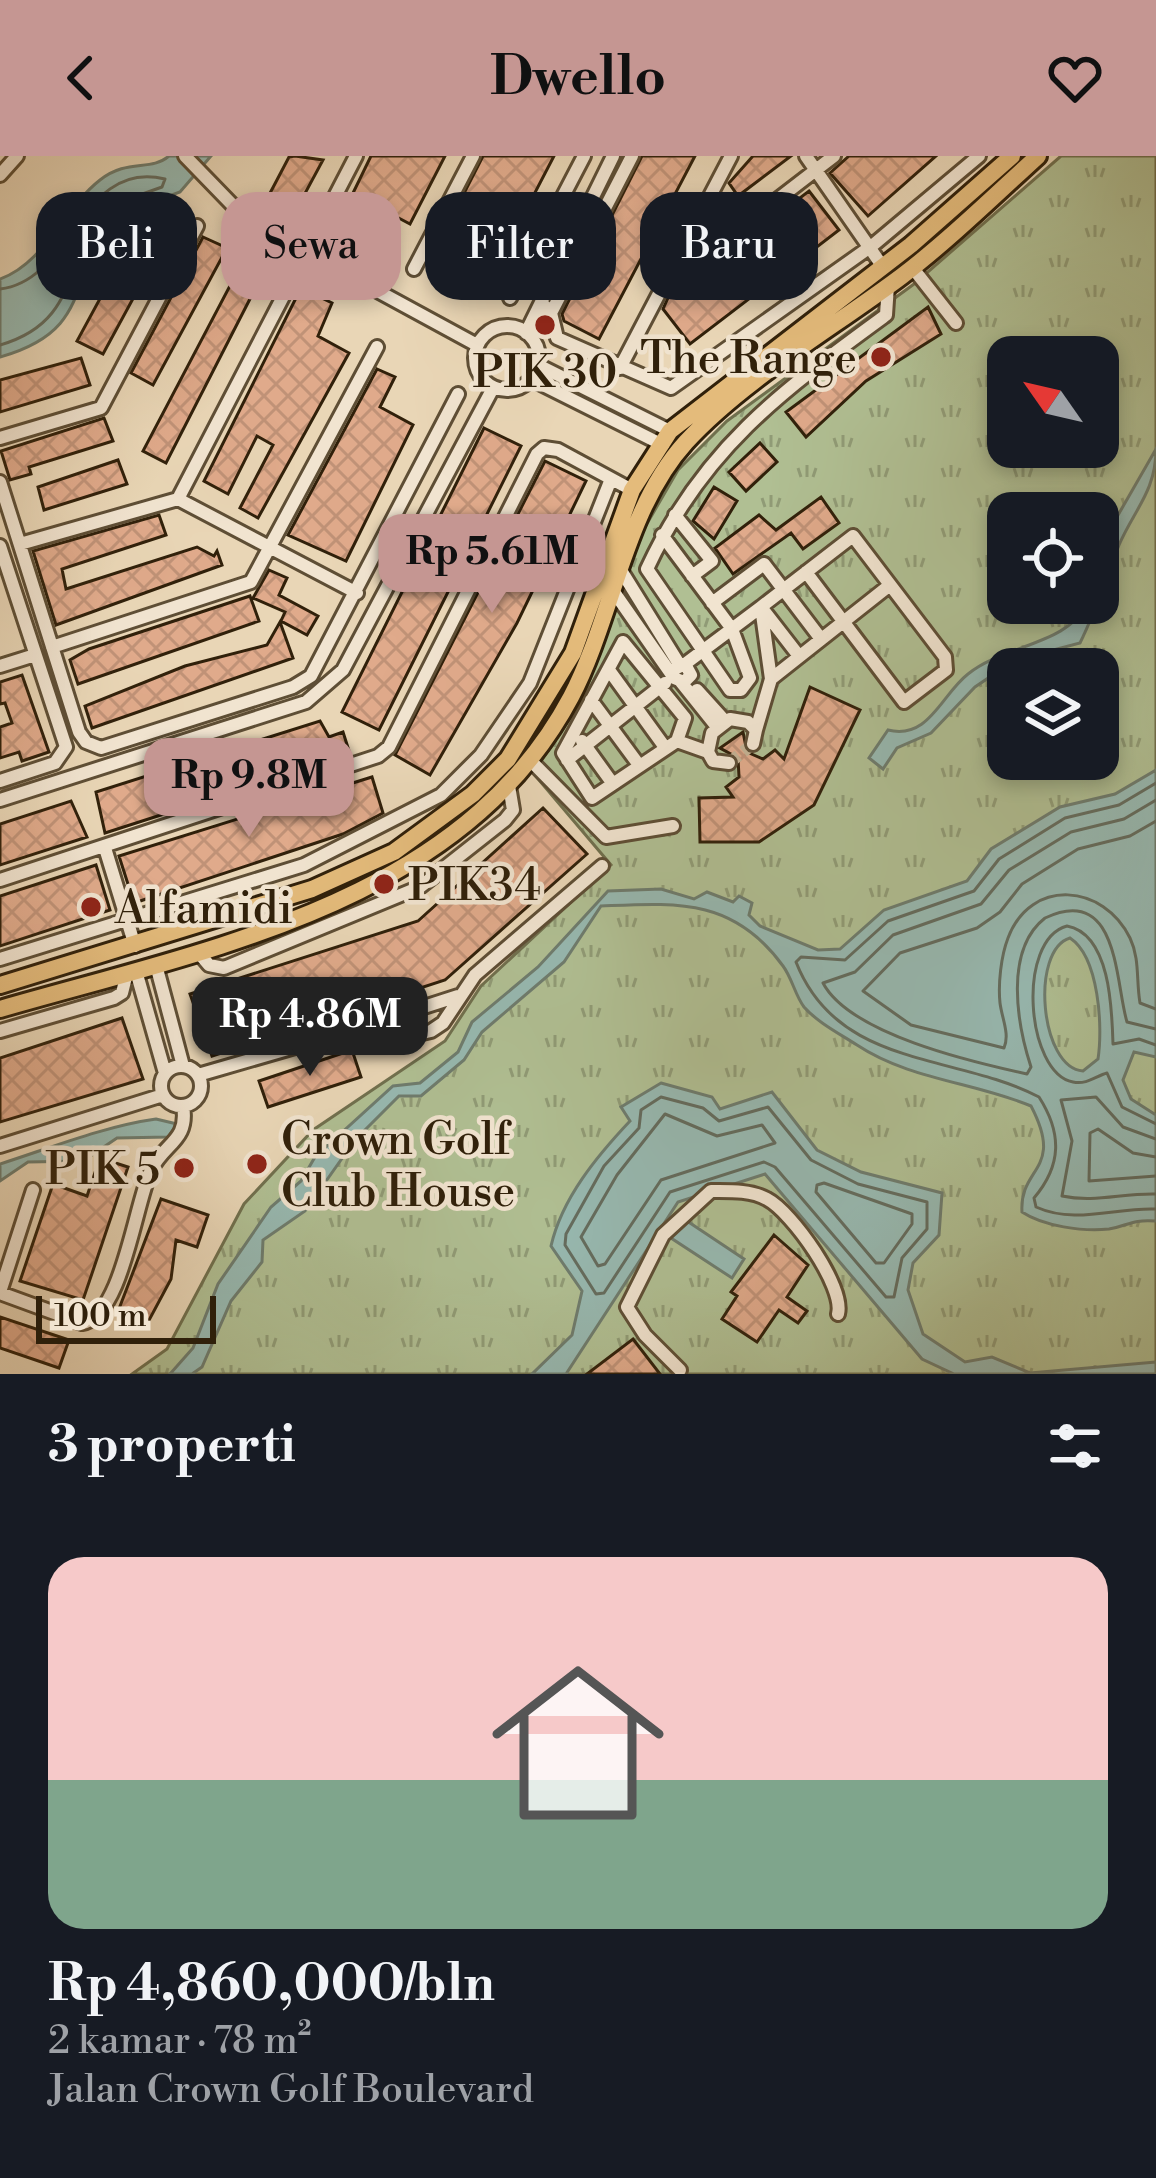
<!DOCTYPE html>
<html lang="id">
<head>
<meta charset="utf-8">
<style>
	:root { --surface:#171b24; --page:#242831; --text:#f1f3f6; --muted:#9ea1a6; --line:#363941; --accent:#c59692 }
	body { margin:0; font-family:"Libre Bodoni",serif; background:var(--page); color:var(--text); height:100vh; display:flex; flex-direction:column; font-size:45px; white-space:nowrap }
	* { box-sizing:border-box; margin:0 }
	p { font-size:39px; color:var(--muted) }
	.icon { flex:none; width:66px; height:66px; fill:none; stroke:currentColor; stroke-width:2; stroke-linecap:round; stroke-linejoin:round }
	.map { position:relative; height:1218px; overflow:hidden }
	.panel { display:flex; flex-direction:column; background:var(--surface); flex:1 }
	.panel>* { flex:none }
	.guide { position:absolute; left:36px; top:36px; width:1086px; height:108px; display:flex; gap:24px }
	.needle { width:78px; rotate:304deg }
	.buttons { position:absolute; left:987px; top:180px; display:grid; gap:24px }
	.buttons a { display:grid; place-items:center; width:132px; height:132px; border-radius:24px; background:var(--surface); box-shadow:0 6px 18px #0003; font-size:60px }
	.scale { position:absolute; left:36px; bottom:30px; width:180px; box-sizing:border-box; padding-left:12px; border:6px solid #30200a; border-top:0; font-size:33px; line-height:42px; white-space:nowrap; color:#30200a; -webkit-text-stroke:9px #f1e4d0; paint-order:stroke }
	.price { position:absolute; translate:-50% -102px; padding:0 27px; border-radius:24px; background:var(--accent); color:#111; font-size:39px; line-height:78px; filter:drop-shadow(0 3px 6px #0008) }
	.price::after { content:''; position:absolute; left:50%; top:72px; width:36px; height:27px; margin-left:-18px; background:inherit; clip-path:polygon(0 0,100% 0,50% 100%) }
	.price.active { background:#222; color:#fff }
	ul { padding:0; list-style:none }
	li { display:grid; align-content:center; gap:24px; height:636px; padding:0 48px }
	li+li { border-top:3px solid var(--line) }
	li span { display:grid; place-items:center; height:372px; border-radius:36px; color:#555 }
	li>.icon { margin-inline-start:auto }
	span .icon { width:216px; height:216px; fill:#fffc; stroke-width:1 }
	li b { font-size:51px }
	h2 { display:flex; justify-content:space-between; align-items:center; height:144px; padding:0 48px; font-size:51px }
	.chip { padding:0 42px; border-radius:36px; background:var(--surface); box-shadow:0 6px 18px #0003; font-size:42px; line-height:108px }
	.chip.active { background:var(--accent); color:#111 }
	header { display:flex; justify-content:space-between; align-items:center; height:156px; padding:0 48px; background:var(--accent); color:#111; font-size:54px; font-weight:700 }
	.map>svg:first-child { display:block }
	.grass { fill:url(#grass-tufts); stroke:#70704e; stroke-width:3; fill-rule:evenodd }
	.water { fill:#97b9b1; stroke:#6e7c6e; stroke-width:3; fill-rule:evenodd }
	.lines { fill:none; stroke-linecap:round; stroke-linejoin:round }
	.shore { stroke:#646c5e; stroke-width:3 }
	.building { fill:url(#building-cross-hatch); stroke:#30200a; stroke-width:3 }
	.minor-tunnel { stroke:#c4b294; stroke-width:12; stroke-dasharray:12 6; stroke-linecap:butt }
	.minor-casing { stroke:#5e4e35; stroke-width:18 }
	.major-casing { stroke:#30200a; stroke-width:22 }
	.minor { stroke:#f1e4d0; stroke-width:12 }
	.major { stroke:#e4bb7b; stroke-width:16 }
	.poi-dot { fill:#8f2418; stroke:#f1e4d0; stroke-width:4.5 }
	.labels { text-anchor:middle; stroke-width:9; stroke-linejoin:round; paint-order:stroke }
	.poi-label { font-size:45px; fill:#30200a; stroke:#f1e4d0; text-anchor:start }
</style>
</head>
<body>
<header><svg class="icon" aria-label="back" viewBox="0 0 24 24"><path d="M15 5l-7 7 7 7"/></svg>Dwello<svg class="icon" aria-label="heart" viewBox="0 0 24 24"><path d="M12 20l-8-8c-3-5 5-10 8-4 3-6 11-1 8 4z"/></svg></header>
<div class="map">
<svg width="1156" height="1218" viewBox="0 0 1156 1218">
	<defs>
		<pattern id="grass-tufts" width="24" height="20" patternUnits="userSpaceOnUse" patternTransform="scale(3)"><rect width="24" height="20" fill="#b0bf93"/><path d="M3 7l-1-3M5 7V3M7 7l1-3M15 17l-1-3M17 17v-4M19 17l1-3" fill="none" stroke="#909b76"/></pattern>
		<pattern id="building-cross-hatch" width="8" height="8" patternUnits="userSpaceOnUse" patternTransform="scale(3)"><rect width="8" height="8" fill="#e0aa8b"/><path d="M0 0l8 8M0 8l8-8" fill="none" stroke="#c09277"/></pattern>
	</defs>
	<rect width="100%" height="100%" fill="#e9d6b6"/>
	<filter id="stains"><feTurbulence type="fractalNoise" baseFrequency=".00167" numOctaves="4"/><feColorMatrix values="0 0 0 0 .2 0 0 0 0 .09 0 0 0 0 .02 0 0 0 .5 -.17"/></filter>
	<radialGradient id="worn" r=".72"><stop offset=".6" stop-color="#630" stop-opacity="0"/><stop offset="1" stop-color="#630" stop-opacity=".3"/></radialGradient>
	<path class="grass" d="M1061 0H1156V1218H132L167 1193 244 1048 313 974 445 885 481 830 611 709 533 617 583 543 641 378 678 314 727 265 914 128ZM1008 201H1098V291H1008ZM1008 357H1098V447H1008ZM1008 513H1098V603H1008Z"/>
	<path class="water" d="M169 0H211L180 36 117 59C64 116 99 173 0 201V123C45 107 64 52 100 24 128 2 150 16 169 0Z
		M1156 293C1156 335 1134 354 1119 389 1106 423 1096 455 1080 487L1015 504 975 531 931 577 897 592 883 613 869 602 888 574C929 584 941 539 968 518 1003 489 1071 488 1086 447H1098V409L1106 380Z
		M1156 614V901L1134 896 1123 924 1131 943 1156 959V1065C1131 1063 1128 1070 1109 1073 1083 1076 1043 1070 1022 1056 1019 1010 1065 1015 1031 950 974 926 910 924 857 889 840 878 817 866 804 851 795 839 792 822 783 810 733 741 675 747 601 750L564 806 482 876 464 904 421 940H399L355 984 305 1055 263 1084 262 1106 231 1145 202 1211 192 1218H170L193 1192 218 1128 271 1051 301 1025 315 1001 393 930 420 927 458 896 472 866 538 811 608 735 661 733 694 743 707 736 733 746 739 740 752 747 749 759 760 770 818 794 840 793 884 754 967 725 991 693 1060 651 1115 638ZM1070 782C1099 801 1103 871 1098 903L1083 915C1040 912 1030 794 1070 782Z
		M661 927 712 941 720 953 772 936 817 994 861 1016 942 1037 939 1079 913 1107 908 1134 923 1178 965 1206 992 1201 1030 1217 1156 1206V1218H954L922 1203 765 1018 678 1046 566 1218H532L572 1179 582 1135 551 1090C562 1042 597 1000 630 965L621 951Z
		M156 963 177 968 168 981 117 982 83 1005 28 1006 0 1025V1008C50 992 105 970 156 963Z
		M684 1063 744 1103 732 1122 671 1082Z"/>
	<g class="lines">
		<path class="shore" d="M0 133C73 125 81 2 165 23L162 31 109 50C61 101 83 165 0 189
			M1156 627 1119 649 1065 662 999 703 974 735 888 765 845 804 801 801 796 806C838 913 955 897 1039 941 1062 977 1062 1009 1034 1042L1036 1051C1076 1069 1116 1051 1156 1053
			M1156 644 1124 663 1071 676 1009 714 981 748 893 779 855 816 823 827C850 878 972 906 1027 918L1031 911C1017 868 1004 794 1045 762 1119 727 1115 826 1127 866L1156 873
			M1156 665 1130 680 1078 693 1022 728 1000 756 977 772 900 797 863 835 911 869 1004 892C1010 878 1002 863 1000 847 998 828 1001 800 1008 782 1031 721 1104 728 1130 782 1140 803 1136 824 1140 847L1156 853
			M1156 889 1139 883 1113 888C1112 852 1110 778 1067 770 1016 784 1026 917 1073 926 1087 929 1096 920 1107 917L1122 951 1156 968
			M661 941 703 952 719 965 768 951 811 1004 858 1028 927 1046V1073L902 1102 894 1141H886L775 1011 764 1006 670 1036 604 1137 596 1138 565 1089 566 1078 604 1010 639 972 641 954Z
			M665 958 717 980 762 969 775 987 661 1024 605 1108 598 1110 581 1081 617 1019Z
			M1156 983 1123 971 1096 941 1061 944 1072 985 1062 1040C1095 1047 1122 1037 1156 1038
			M1156 1001 1133 997 1098 973 1090 977 1089 1025 1156 1020
			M824 1027 912 1058V1068L884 1107H876L816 1036 817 1029Z"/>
	</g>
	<path class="building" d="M295 0 323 4 295 56 268 41 289 1Z
		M371 0H445L410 68 376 50 358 85 335 74Z
		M483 0H554L501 102 463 84 450 111 431 102Z
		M642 0H695L599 183 564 165 562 158Z
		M753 0H791L738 40 729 27Z
		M849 0H936L868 60 830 17Z
		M809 35 839 74 690 188 663 153 668 142Z
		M133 59 168 78 103 198 77 185 128 91 118 86Z
		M203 81 227 92 153 229 131 217Z
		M233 124 254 135 166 307 143 295Z
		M301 132 332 147 318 180 349 197 258 362 240 352 273 289 257 280 228 338 204 325Z
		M928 151 941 178 866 225 806 281 786 256Z
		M81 202 90 229 0 256V224Z
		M377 213 395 221 380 251 413 269 346 405 288 379Z
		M104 262 113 285 29 311 31 318 10 324 1 295Z
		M484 272 521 290 379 574 342 556Z
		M760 287 777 306 746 335 729 316Z
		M118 304 127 328 44 354 38 331Z
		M545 305 586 325 517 467 430 619 395 599Z
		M714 331 737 345 714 383 693 365Z
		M821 341 839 367 803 393 791 377 733 418 715 392 759 359 776 374Z
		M159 359 166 379 62 413 66 433 197 391 214 400 217 395 222 409 56 469 33 395Z
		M269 414 287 422 279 439 318 460 307 479 281 465 285 456 253 442Z
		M250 440 259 465 78 528 70 504 89 493Z
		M280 466 293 502 92 572 85 550 185 510 267 489Z
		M22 519 49 596 22 605 19 596 0 602V571L12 567 5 547 0 548V526Z
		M810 531 860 554 814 649 759 686H700L699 642 733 641 726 631 739 621 738 602 720 592 743 576 747 596 763 603 775 594 784 603Z
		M320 565 329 581 343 576 350 598 105 677 96 636Z
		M372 621 383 657 343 678 134 747 119 700Z
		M71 645 87 681 0 709V668Z
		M543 652 587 698 445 824 212 900 190 838 418 765Z
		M96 709 110 754 0 790V740Z
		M122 862 143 923 0 966V902Z
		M352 894 361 921 268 951 259 925Z
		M100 1002 128 1011 83 1144 20 1125 53 1028 87 1040Z
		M161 1043 208 1059 197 1091 176 1084 171 1123 147 1168 117 1158Z
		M774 1079 808 1109 787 1141 807 1155 798 1167 779 1154 757 1186 722 1163 737 1140 731 1136Z
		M0 1161 69 1184 59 1212 0 1192Z
		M633 1183 660 1218H587Z"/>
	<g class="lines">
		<path class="minor-tunnel" d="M729 607 753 588"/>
		<defs>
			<path id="minor" d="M185 0 247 64 477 189
				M356 0 178 343 357 437
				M806 0 883 111
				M0 19 17 0
				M912 111 956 167
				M414 113 473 0
				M664 131 834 0
				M510 142 584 0
				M541 146 551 157 557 182 671 232 873 89 979 0
				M551 157 632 0
				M475 202a32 32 0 1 1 64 0a32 32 0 1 1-64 0Z
				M526 177 613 0
				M538 209 670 275
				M620 212 731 0
				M531 223 663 289
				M0 282 101 252 197 70
				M0 326 79 576 86 586 101 592 293 531 311 520 458 238
				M675 359 712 405 692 420
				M662 379 732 473 750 522 741 534H730L647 413C703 292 782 235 886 159L888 129
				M20 388 178 343
				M0 390 66 591 55 607 0 625
				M622 416 679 508
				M614 436 674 522 684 526 691 519 685 508 673 514
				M712 447 764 408 821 483
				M52 491 251 426 377 191
				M799 500 761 451 853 380 945 501 946 514 904 546 806 416
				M685 508 761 451 771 523 756 574
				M0 510 35 499
				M609 514 664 590
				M771 523 890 429
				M681 526 717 571
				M697 534 725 565
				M591 544 639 609
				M582 585 613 628
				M677 585 685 562 623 486 563 597 592 642 677 585 708 596
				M530 604 606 681 673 670
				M567 604 665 527
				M729 607 713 605 708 596 712 577 730 563 748 566 756 574 753 588
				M0 644 306 546 343 514 493 232
				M105 692 135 790
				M0 724 378 600 389 591 537 298 544 292 558 294 632 334
				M198 796 209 809 224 812 420 731 505 664 513 654 509 630
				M0 803 304 709 441 639 481 599 530 527 611 323
				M156 809 183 910
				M136 815 165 917
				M365 870 458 840
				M0 875 114 842 122 837 127 817
				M161 930a20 20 0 1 1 40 0a20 20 0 1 1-40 0Z
				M198 919 364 871 400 882 431 875 443 867 475 819 602 710
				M0 990 163 939
				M0 1136 33 1034
				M0 1137 82 1167C122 1161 135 1048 151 1014 164 987 189 985 183 950
				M680 1214 645 1179 627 1151 663 1079 711 1035C729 1035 751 1034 767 1043 792 1056 845 1131 838 1158"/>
			<path id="major" d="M0 829 312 733 394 696 473 638 508 603 573 497 632 334 670 275 911 89 1012 0
				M0 853C207 793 461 748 571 541 613 461 624 354 686 286 744 223 833 172 902 120 950 83 993 41 1038 0"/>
		</defs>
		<use href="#minor" class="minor-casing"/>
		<use href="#major" class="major-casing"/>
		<use href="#minor" class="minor"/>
		<use href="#major" class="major"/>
	</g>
	<g class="poi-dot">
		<circle cx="545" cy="169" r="12"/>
		<circle cx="881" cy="201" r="12"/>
		<circle cx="384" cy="728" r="12"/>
		<circle cx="91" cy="751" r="12"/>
		<circle cx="257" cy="1008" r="12"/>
		<circle cx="184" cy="1012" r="12"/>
	</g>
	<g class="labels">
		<g class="poi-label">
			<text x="857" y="217" text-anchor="end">The Range</text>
			<text x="545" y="231" text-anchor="middle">PIK 30</text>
			<text x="408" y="744">PIK34</text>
			<text x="115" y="767">Alfamidi</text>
			<text x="281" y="998">Crown Golf<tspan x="281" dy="52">Club House</tspan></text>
			<text x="160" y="1028" text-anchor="end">PIK 5</text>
		</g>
	</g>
	<rect width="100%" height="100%" filter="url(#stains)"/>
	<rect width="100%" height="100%" fill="url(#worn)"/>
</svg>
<div class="buttons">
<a><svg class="needle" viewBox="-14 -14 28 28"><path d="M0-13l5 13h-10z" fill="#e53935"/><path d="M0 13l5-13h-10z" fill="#9ea1a6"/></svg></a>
<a><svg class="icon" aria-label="locate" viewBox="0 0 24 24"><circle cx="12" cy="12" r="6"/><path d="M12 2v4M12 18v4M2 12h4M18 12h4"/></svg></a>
<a><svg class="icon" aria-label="layers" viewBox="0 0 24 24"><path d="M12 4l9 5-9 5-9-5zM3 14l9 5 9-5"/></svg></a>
</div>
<div class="scale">100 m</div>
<b class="price" style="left:492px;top:460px">Rp 5.61M</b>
<b class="price" style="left:249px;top:684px">Rp 9.8M</b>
<b class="price active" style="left:310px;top:923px">Rp 4.86M</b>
<div class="guide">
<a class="chip">Beli</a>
<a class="chip active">Sewa</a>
<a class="chip">Filter</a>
<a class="chip">Baru</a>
</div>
</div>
<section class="panel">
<h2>3 properti<svg class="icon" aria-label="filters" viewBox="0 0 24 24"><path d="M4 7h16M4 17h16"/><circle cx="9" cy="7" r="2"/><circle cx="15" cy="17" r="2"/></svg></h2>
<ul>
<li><span style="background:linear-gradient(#f6c9c9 60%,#7fa58c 0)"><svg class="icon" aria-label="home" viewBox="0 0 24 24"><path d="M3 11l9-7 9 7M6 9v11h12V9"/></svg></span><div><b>Rp 4,860,000/bln</b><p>2 kamar · 78 m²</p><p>Jalan Crown Golf Boulevard</p></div></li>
</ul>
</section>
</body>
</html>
